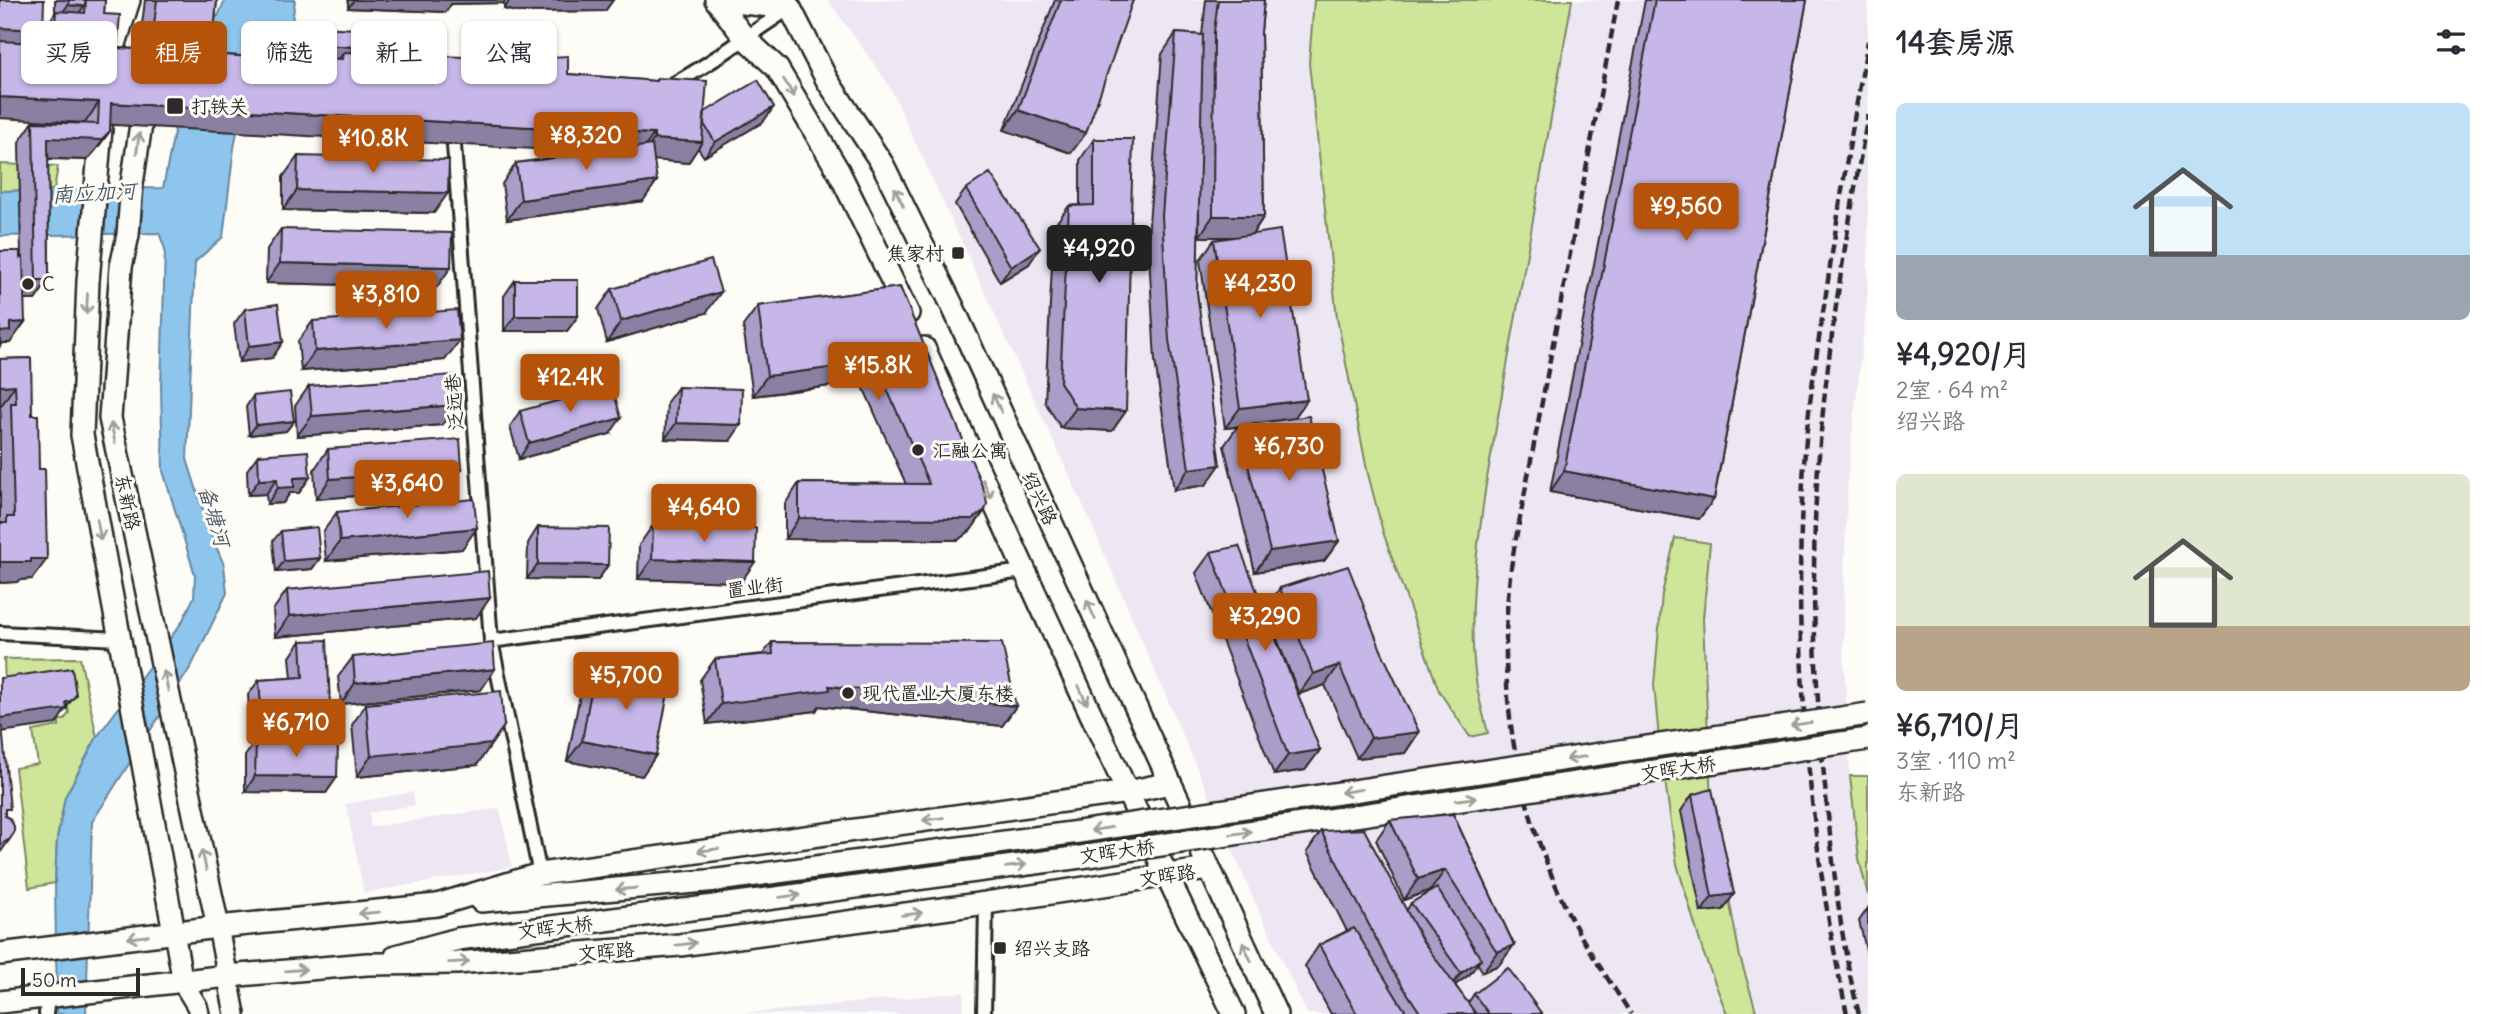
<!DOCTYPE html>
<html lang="zh">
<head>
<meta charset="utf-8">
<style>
	:root { --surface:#fff; --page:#f7f7f7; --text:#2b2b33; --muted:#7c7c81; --accent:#b45309 }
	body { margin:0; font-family:Delius,"LXGW WenKai TC",sans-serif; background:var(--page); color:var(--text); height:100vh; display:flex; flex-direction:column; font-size:26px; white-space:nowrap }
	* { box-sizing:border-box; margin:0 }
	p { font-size:23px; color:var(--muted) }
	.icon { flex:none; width:38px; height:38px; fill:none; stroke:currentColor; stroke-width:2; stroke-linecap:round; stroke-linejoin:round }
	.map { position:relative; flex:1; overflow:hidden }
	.sheet { display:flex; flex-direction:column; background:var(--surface); width:630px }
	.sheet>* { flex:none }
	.guide { position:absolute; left:21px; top:21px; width:665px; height:63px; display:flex; gap:14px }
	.scale { position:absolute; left:21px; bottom:18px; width:119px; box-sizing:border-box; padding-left:7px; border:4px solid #2b2b2b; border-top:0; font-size:19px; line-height:24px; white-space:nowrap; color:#2b2b2b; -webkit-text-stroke:5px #fdfcf7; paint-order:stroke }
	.price { position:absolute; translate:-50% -60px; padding:0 16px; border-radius:7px; background:var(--accent); color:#fff; font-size:23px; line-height:46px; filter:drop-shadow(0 2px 4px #0008) }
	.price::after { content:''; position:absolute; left:50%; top:42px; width:21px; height:16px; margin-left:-10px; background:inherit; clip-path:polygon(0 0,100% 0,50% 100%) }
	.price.on { background:#222; color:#fff }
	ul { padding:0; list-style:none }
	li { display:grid; align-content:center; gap:14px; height:371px; padding:0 28px }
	li span { display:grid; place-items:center; height:217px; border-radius:10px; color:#555 }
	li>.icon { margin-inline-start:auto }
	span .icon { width:126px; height:126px; fill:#fffc; stroke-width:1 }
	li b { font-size:30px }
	h2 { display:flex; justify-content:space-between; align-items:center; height:84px; padding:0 28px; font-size:30px }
	.tag { padding:0 24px; border-radius:10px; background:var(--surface); box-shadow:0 2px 5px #0004; font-size:24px; line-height:63px }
	.tag.on { background:var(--accent); color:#fff }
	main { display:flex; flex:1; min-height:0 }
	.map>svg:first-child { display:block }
	.built { fill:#ece7f2 }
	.green { fill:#cee59a; stroke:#7c8862; stroke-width:2 }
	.water { fill:#8ec5ec; stroke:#66879f; stroke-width:2 }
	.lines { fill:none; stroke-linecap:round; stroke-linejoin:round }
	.street-casing { stroke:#2b2b2b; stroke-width:18 }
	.secondary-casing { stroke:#2b2b2b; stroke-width:24 }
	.primary-casing { stroke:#2b2b2b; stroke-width:26 }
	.street { stroke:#fdfcf7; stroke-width:12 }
	.secondary { stroke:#fdfcf7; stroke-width:19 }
	.primary { stroke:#fdfcf7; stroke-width:21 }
	.rail { stroke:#2b2b2b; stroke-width:4.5; stroke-dasharray:10 5; stroke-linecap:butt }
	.primary-bridge-casing { stroke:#2b2b2b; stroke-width:26; stroke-linecap:butt }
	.primary-bridge { stroke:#fdfcf7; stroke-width:21 }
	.wall { fill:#aa9dc8; stroke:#2b2b2b; stroke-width:2 }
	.shaded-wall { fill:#8b80a2; stroke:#2b2b2b; stroke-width:2 }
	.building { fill:#c6b7e8; stroke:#2b2b2b; stroke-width:2 }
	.oneway { stroke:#9e9e9b }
	.poi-dot { fill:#2b2b2b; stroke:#fdfcf7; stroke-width:2.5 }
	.labels { text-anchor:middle; stroke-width:6; stroke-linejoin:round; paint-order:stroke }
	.poi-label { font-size:19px; fill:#2b2b2b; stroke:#fdfcf7; text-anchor:start }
	.street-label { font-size:19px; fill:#2b2b2b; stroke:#fdfcf7 }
	.water-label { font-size:21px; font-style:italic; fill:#495965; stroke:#fdfcf7 }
</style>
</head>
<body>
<main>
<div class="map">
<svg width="1868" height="1014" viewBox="0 0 1868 1014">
	<rect width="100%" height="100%" fill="#fdfcf7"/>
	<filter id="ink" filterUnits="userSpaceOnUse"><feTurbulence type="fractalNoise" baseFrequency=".0143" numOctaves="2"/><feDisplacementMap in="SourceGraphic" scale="14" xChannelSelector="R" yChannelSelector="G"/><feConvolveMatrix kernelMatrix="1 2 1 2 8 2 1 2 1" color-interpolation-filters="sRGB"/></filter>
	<g filter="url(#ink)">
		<path class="built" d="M828 0H1868V292L1848 471 1844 576V653L1850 776 1859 859 1868 895V1014H1307L1254 900 1088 516 889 85Z
			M413 792 415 805 369 813 371 827 500 808 512 867 364 893 346 804Z
			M964 992 963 1014H740Z"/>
		<path class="green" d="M1314 0H1572L1486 484C1477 549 1467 614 1476 680 1478 698 1484 716 1488 733L1470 737 1439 691 1383 532 1367 470 1337 318 1309 63Z
			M0 164 58 166 54 190 0 191Z
			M1675 538 1710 543 1703 619 1711 804 1740 957 1757 1014H1727L1703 952 1677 864 1659 739 1654 685 1662 594Z
			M80 658 97 737 65 797 57 839 55 883 29 888 15 768 38 764 33 731 59 726V720H64L69 713 62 681 5 687 4 659Z
			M1850 776H1868V895L1859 859Z"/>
		<path class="water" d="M225 0H295L289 47H253L234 148 223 237 195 262 187 459 210 532 224 565 227 593 192 665 92 822 86 1014H57L55 883 57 839 65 797 97 737 182 622 194 597 195 575 163 471 161 389 165 249 159 233 0 236V191L163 188 196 23 218 16Z"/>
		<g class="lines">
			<defs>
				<path id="street" d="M670 86C712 64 749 34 790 8
					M453 132 491 641 540 874
					M0 633 119 639
					M491 641 1024 571
					M46 1014 48 998
					M984 1014 986 903"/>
				<path id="secondary" d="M218 927 235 1014
					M174 932 183 983 197 1006 199 1014"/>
				<path id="primary" d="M716 0 744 37 777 68 839 172 908 313
					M732 0 734 2 790 8 827 80 883 165 952 305 1276 1014
					M107 43 109 0
					M115 44 129 0
					M145 98 132 184 128 235 121 267 110 418 218 927
					M102 117 88 281 82 435 174 932
					M924 348C1024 571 1126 794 1234 1014
					M481 901 718 880
					M0 954 218 927 437 905 540 874 1128 792 1170 783
					M396 956 458 939 722 905
					M0 1002 228 976 367 964 457 963 680 945 986 903 1208 869"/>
			</defs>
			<use href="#street" class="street-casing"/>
			<use href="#secondary" class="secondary-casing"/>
			<use href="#primary" class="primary-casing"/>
			<use href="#street" class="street"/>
			<use href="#secondary" class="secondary"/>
			<use href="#primary" class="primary"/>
			<path class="rail" d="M1618 0 1524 497C1519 524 1513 550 1510 576 1497 694 1515 797 1564 904 1582 943 1608 978 1631 1014
				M1847 1014C1809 840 1793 659 1803 482 1806 417 1817 351 1827 287 1839 205 1853 123 1868 41
				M1859 1014C1842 949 1835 882 1828 815 1816 705 1810 593 1817 482 1825 359 1846 236 1868 115"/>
			<defs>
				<path id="primary-bridge" d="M718 880 1079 832 1868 714
					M722 905 1081 857 1868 739"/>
			</defs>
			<use href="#primary-bridge" class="primary-bridge-casing"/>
			<use href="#primary-bridge" class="primary-bridge"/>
		</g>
		<path class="wall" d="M55 0H105L104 14 117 48 139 49 145 0H217L212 54 252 57 253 44 268 24 356 39 394 54 568 74 655 81 658 78 705 112 763 122 704 157 698 148 688 163 654 160 643 201 507 220 502 184 516 163 596 152 110 124V131L95 151 87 160 48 159 49 280 35 300H24L10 343H2L0 346V251L21 258 19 142 33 122 85 124 34 43H41L42 32 55 13Z
			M348 0H613L605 11 516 12 504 9V3L451 4 446 12 348 8Z
			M1055 0H1133L1071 153 1004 130Z
			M1206 0H1264L1261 32 1264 216 1252 235 1307 400 1294 418 1339 541 1324 561 1255 572 1224 446 1237 427 1225 428 1200 260 1214 240 1237 237H1199V179L1197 292 1206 485 1174 490 1155 361 1148 237 1162 54 1176 33 1202 35Z
			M1645 0H1807L1714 499 1699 519 1550 492Z
			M1094 139 1126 411 1112 431 1061 428 1045 402 1054 226 1069 206 1080 205V160Z
			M298 156 434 213 283 210V177Z
			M966 189 1029 264 1000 282 955 204Z
			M281 229 437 287 266 283 267 249Z
			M515 280 578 316 567 331H504V296Z
			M900 287 985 510 971 530 958 540 785 539V504L799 483 906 484 861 382 753 396 743 326 758 306Z
			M612 289 706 313 607 342 598 309Z
			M245 309 272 358 239 362 234 324Z
			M313 321 445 360 301 371 298 341Z
			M31 358 32 579 19 580 17 582 0 583V419L1 417 0 406V359Z
			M309 386 456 405 442 425 297 436 295 406Z
			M678 387 730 441 665 439 667 402Z
			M253 396 294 421 286 431 249 435 246 407Z
			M520 411 610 434 519 459 510 427Z
			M328 449 448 489 316 499 314 470Z
			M258 455 310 477 299 493H290L283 503 267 504 266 494 248 495 247 470Z
			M337 512 462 549 326 561 323 532Z
			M653 525 741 582 638 579 639 545Z
			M538 527 608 565 598 580 527 579 528 543Z
			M281 531 320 558 312 569 276 572 273 541Z
			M1211 552 1320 750 1305 770 1274 775 1196 573Z
			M1280 588 1419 732 1405 753 1357 758 1325 685 1299 694 1265 609Z
			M287 590 476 618 275 637 273 610Z
			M301 641 330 704 320 719 250 723 248 695 259 680 292 678 290 657Z
			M772 642 1016 706 1002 726 819 706 816 711 707 724 700 680 715 659 763 654Z
			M353 657 481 690 341 704 338 677Z
			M595 669 656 755 642 776 567 761 581 690Z
			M366 704 477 765 357 777 352 725Z
			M256 741 337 777 326 793 245 792V756Z
			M1692 795 1734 894 1723 910 1701 912 1681 811Z
			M1453 814 1514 945 1499 965 1483 972 1477 963 1470 974 1455 985 1468 1003 1474 994 1542 1014H1331L1305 966 1319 945 1347 931 1307 852 1321 831 1407 910 1411 903 1432 891 1431 890 1404 900 1376 840 1390 820Z
			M1868 908V958L1859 921Z"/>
		<path class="shaded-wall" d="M354 0H506L504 3 451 4 446 12 348 8Z
			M510 0H613L605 11 516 12 504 9Z
			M68 5 84 6 70 26 55 23Z
			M55 27 104 30 89 50 41 47Z
			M0 28 43 30 28 51 0 49Z
			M281 42 355 47 341 67 343 59 344 52 333 67 267 63Z
			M0 97 99 102 85 123 0 118Z
			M111 103 654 134 639 155 98 124Z
			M774 107 763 122 704 157 715 142Z
			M1018 110 1086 133 1071 153 1004 130Z
			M110 131 95 151 87 160 34 158 48 138Z
			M654 139 702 142 688 163 640 159Z
			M657 181 643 201 507 220 521 200Z
			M297 190 448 193 434 213 283 210Z
			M1213 216H1264L1250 237H1199Z
			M1040 248 1029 264 1000 282 1011 267Z
			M280 263 451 267 437 287 266 283Z
			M36 280H49L35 300H21Z
			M721 292 706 313 607 342 621 321Z
			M515 316H578L567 331H504Z
			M25 322 10 343H2L0 346V332L10 323Z
			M460 340 445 360 301 371 315 351Z
			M283 342 272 358 239 362 249 346Z
			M875 362 861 382 753 396 767 376Z
			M15 385 1 406H0V386Z
			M1307 400 1293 420 1225 428 1240 408Z
			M456 405 442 425 297 436 312 416Z
			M1076 408 1126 411 1112 431 1061 428Z
			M621 418 610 434 519 459 529 443Z
			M294 421 286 431 249 435 256 425Z
			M676 423 741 425 730 441 665 439Z
			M1220 465 1206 485 1174 490 1189 469Z
			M462 469 448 489 316 499 330 479Z
			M1564 471 1714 499 1699 519 1550 492Z
			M310 477 299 493H290L283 503 267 504 278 488 294 478Z
			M277 479 266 494 248 495 259 480Z
			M985 510 971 530 958 540 785 539 799 518Z
			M477 528 462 549 326 561 340 541Z
			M1339 541 1324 561 1255 572 1270 551Z
			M320 558 312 569 276 572 284 561Z
			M31 559H47L32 579 19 580 17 582 0 583V562Z
			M652 559 755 562 741 582 638 579Z
			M538 564 608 565 598 580 527 579Z
			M490 598 476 618 275 637 289 616Z
			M1339 665 1325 685 1299 694 1313 674Z
			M495 669 481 690 341 704 355 683Z
			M829 686 1016 706 1002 726 819 706 816 711 707 724 721 704Z
			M71 701 56 724 0 732V718Z
			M330 704 320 719 250 723 261 707Z
			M504 726 477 765 357 777 371 756Z
			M1419 732 1405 753 1357 758 1371 738Z
			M582 741 656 755 642 776 567 761Z
			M1320 750 1305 770 1274 775 1288 755Z
			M255 776 337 777 326 793 245 792Z
			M10 839 0 853V844Z
			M1445 870 1431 890 1404 900 1418 879Z
			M1734 894 1723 910 1701 912 1712 897Z
			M1514 945 1499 965 1483 972 1497 952Z
			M1481 959 1470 974 1450 989 1461 973Z"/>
		<path class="building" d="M0 0H44L43 30 0 28Z
			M69 0H86L84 6 68 5Z
			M86 0H105L104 14 120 15 117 48 151 50 157 0H217L212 54 265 58 268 24 356 29 355 47 281 42V56L343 59 344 52 513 59 568 56V74L656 81 658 78 707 81 702 142 654 139V134L111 103 110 131 101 140 48 138 49 280H36L33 122 98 124 99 102 0 97V41L104 47 106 33 104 30 55 27 56 11 85 13Z
			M1061 0H1133L1086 133 1018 110Z
			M1218 0H1264L1261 32 1264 216H1213L1214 32Z
			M1655 0H1807L1714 499 1564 471Z
			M1176 33 1203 35 1197 292 1220 465 1189 469 1169 340 1162 216Z
			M356 39 395 41 394 54 352 52 355 47Z
			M758 80 774 107 715 142 704 124 705 112Z
			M1094 139H1133L1126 411 1076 408 1060 382 1069 206 1094 205Z
			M652 145 657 181 521 200 516 163Z
			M298 156 449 160 448 193 297 190Z
			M990 173 1040 248 1011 267 966 189Z
			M281 229 452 233 451 267 280 263Z
			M1280 230 1307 400 1240 408 1214 240Z
			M0 251H20V258L23 257 25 322 10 323V331L0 332Z
			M711 260 721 292 621 321 612 289Z
			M515 280H578V316H515Z
			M900 287 985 493 987 504 985 510 972 519 799 518V483L929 484 875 362 767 376 758 306Z
			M278 304 283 342 249 346 245 309Z
			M457 310 460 340 315 351 313 321Z
			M31 358 32 415H38L39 469H45L47 559H31V562H0V523H7V517H14L11 403H16L15 385 0 386V359Z
			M454 375 456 405 312 416 309 386Z
			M612 386 621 418 529 443 520 411Z
			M678 387 742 389 741 425 676 423Z
			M290 392 294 421 256 425 253 396Z
			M1309 416 1339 541 1270 551 1238 426Z
			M460 439 462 469 330 479 328 449Z
			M308 451 310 477 294 478V487L278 488 277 479 259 480 258 455Z
			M474 499 477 528 340 541 337 512Z
			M653 525 756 528 755 562 652 559Z
			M317 527 320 558 284 561 281 531Z
			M538 527 609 528 608 565 538 564Z
			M1239 546 1320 750 1288 755 1211 552Z
			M1348 566 1381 650 1419 732 1371 738 1339 665 1313 674 1280 588Z
			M488 571 490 598 289 616 287 590Z
			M327 640 330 704 261 707 259 680 303 677 301 641Z
			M772 642 1002 643 1016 706 829 686 830 690 721 704 715 659 773 654Z
			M493 643 495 669 355 683 353 657Z
			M72 668 76 695 71 701 66 702 67 709 0 718V678Z
			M595 669 670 683 656 755 582 741Z
			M501 691 504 726 491 744 371 756 366 704Z
			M0 726H2L10 809H5V816L9 818 14 826V833L10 839 1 844H0Z
			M256 741 338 742 337 777 255 776Z
			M1712 789 1734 894 1712 897 1692 795Z
			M1453 814 1514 945 1497 952 1445 870 1418 879 1390 820Z
			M1364 829 1422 940 1476 1014H1421L1392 970 1321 831Z
			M1437 888 1481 959 1461 973 1411 903Z
			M1354 928 1400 1003 1408 1014H1357L1319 945Z
			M1508 968 1542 1014H1489L1474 994Z"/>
		<defs><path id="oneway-shaft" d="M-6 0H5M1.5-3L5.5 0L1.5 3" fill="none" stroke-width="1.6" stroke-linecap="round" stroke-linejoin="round" transform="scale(1.75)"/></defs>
		<g class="oneway">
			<use href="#oneway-shaft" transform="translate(789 88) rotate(59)"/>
			<use href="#oneway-shaft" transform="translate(138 143) rotate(-82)"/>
			<use href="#oneway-shaft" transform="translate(899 197) rotate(-116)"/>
			<use href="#oneway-shaft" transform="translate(87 304) rotate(93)"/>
			<use href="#oneway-shaft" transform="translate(997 403) rotate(-115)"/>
			<use href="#oneway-shaft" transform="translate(113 433) rotate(-102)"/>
			<use href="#oneway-shaft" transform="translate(987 489) rotate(66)"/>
			<use href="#oneway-shaft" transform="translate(99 530) rotate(79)"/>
			<use href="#oneway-shaft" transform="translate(1091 610) rotate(-115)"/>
			<use href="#oneway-shaft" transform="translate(166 681) rotate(-102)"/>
			<use href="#oneway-shaft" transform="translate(1083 695) rotate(65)"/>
			<use href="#oneway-shaft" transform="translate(1801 724) rotate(171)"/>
			<use href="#oneway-shaft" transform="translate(1576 758) rotate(171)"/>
			<use href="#oneway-shaft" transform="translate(1351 791) rotate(171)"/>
			<use href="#oneway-shaft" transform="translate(1466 799) rotate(-8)"/>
			<use href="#oneway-shaft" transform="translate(933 819) rotate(172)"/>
			<use href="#oneway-shaft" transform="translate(1101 829) rotate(171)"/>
			<use href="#oneway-shaft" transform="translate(1241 833) rotate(-8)"/>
			<use href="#oneway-shaft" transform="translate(708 850) rotate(172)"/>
			<use href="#oneway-shaft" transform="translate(204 860) rotate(-102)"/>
			<use href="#oneway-shaft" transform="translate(1016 866) rotate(-8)"/>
			<use href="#oneway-shaft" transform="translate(626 889) rotate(175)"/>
			<use href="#oneway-shaft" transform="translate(790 896) rotate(-7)"/>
			<use href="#oneway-shaft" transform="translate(369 913) rotate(175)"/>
			<use href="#oneway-shaft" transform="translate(912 914) rotate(-8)"/>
			<use href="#oneway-shaft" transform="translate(138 937) rotate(173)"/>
			<use href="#oneway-shaft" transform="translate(686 944) rotate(-7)"/>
			<use href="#oneway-shaft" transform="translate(1247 952) rotate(-115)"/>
			<use href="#oneway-shaft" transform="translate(459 962) rotate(-3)"/>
			<use href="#oneway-shaft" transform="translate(296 970) rotate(-5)"/>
		</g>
	</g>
	<g class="poi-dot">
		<rect x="166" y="97" width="18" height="18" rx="3.5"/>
		<rect x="951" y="246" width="14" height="14" rx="3.5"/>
		<circle cx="28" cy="284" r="7"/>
		<circle cx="918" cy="450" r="7"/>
		<circle cx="848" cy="693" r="7"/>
		<rect x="993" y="941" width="14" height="14" rx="3.5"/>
	</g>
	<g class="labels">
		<g class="poi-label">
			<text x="191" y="113">打铁关</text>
			<text x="944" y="260" text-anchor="end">焦家村</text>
			<text x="42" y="291">C</text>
			<text x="932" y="457">汇融公寓</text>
			<text x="862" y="700">现代置业大厦东楼</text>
			<text x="1014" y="955">绍兴支路</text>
		</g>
		<g class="street-label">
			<text transform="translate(454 402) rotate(-94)" y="7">泛远巷</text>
			<text transform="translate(1040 498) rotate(65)" y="7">绍兴路</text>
			<text transform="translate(128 502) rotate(78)" y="7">东新路</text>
			<text transform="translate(755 587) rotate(-7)" y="7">置业街</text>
			<text transform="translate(1678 768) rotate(-8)" y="7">文晖大桥</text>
			<text transform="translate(1117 851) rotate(-8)" y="7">文晖大桥</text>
			<text transform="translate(1167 875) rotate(-8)" y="7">文晖路</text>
			<text transform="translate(555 927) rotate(-7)" y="7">文晖大桥</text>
			<text transform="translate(606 951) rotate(-4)" y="7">文晖路</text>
		</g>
		<g class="water-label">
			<text transform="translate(94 193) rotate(-3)" y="7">南应加河</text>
			<text transform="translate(214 516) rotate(74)" y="7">备塘河</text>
		</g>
	</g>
</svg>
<div class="scale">50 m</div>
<b class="price" style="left:586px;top:172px">¥8,320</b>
<b class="price" style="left:373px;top:175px">¥10.8K</b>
<b class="price" style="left:1686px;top:243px">¥9,560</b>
<b class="price on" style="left:1099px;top:285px">¥4,920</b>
<b class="price" style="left:1260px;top:320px">¥4,230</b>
<b class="price" style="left:386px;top:331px">¥3,810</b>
<b class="price" style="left:878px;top:402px">¥15.8K</b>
<b class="price" style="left:570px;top:414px">¥12.4K</b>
<b class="price" style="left:1289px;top:483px">¥6,730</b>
<b class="price" style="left:407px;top:520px">¥3,640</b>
<b class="price" style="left:704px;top:544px">¥4,640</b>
<b class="price" style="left:1265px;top:653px">¥3,290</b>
<b class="price" style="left:626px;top:712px">¥5,700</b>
<b class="price" style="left:296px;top:759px">¥6,710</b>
<div class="guide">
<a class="tag">买房</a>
<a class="tag on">租房</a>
<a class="tag">筛选</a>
<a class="tag">新上</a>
<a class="tag">公寓</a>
</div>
</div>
<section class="sheet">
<h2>14套房源<svg class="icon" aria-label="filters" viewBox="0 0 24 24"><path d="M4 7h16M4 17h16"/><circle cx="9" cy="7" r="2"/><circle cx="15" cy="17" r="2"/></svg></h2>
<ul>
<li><span style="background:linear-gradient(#bfe0f5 70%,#9aa5b1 0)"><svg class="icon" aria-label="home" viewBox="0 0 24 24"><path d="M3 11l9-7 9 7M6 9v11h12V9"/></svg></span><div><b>¥4,920/月</b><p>2室 · 64 m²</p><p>绍兴路</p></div></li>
<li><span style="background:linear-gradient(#dfe7d0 70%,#b9a48a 0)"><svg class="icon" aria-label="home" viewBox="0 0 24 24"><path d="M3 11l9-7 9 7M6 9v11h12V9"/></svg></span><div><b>¥6,710/月</b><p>3室 · 110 m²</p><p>东新路</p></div></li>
</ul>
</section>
</main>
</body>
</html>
